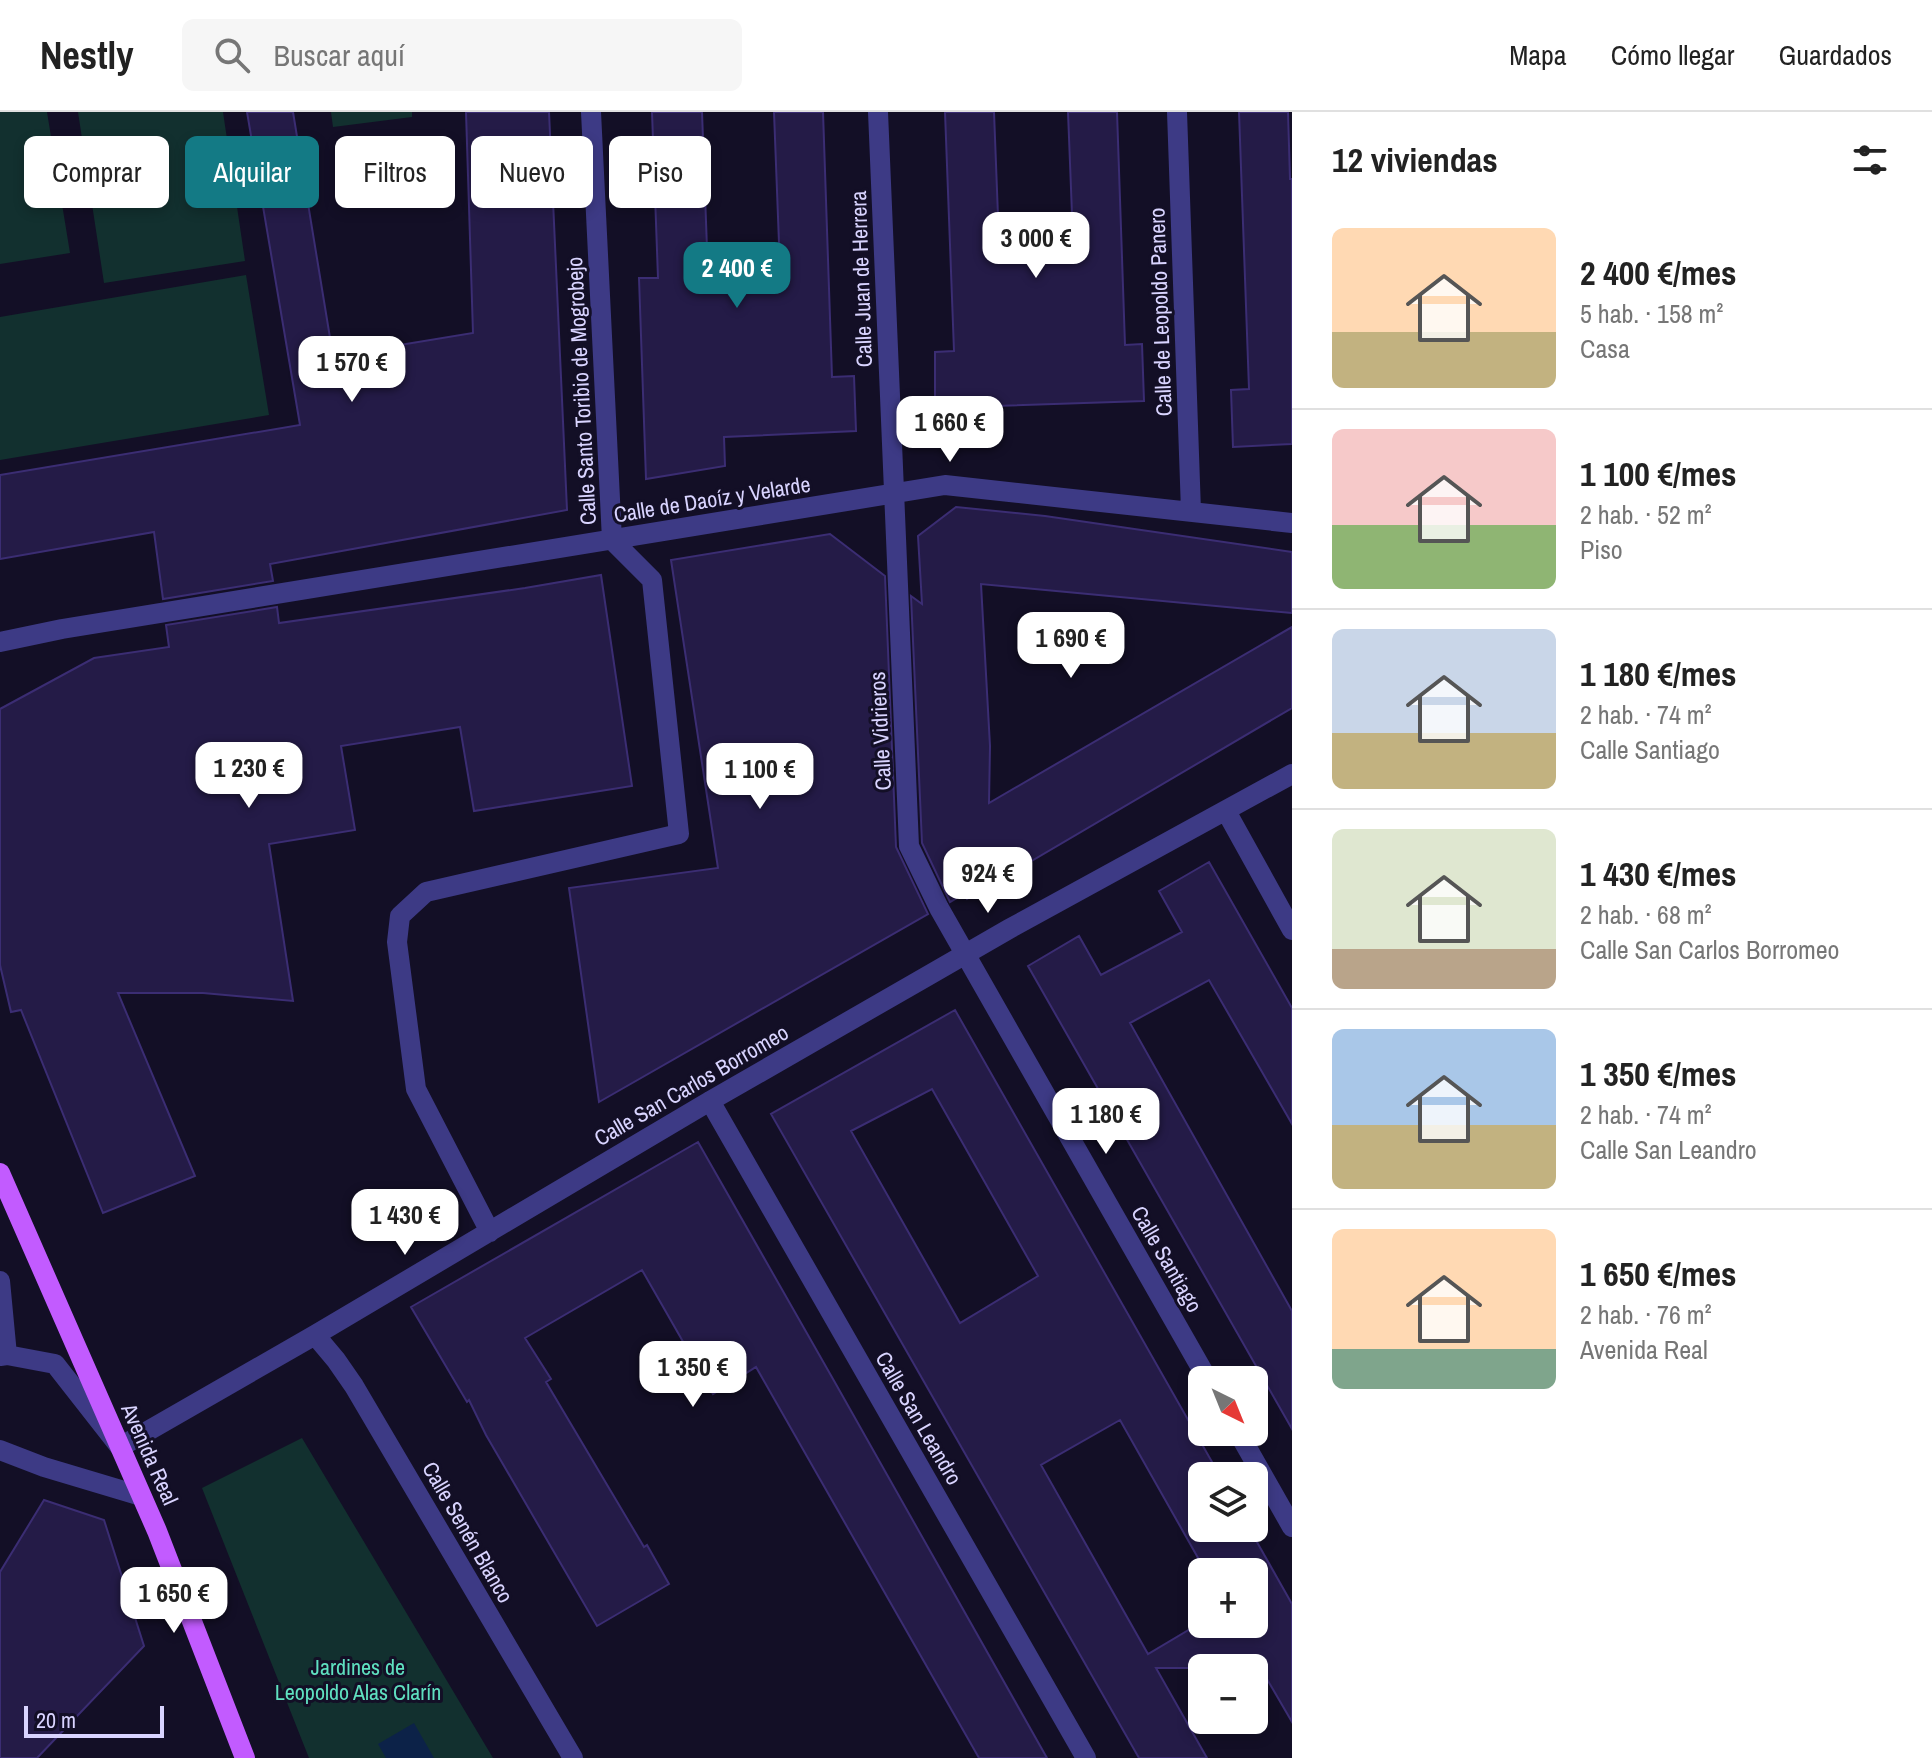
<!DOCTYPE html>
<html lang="es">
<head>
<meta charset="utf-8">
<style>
	:root { --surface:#fff; --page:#f6f6f6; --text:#222; --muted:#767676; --line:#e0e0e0; --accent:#137a85 }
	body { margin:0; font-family:"Archivo Narrow",sans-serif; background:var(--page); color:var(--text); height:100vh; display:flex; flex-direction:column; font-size:30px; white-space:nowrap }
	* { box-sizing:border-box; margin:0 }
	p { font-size:26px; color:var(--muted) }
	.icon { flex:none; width:44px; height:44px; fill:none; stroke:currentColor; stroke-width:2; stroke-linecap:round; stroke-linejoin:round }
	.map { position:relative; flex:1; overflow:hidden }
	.drawer { display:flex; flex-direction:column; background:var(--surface); width:640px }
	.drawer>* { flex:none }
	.guide { position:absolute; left:24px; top:24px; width:760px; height:72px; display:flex; gap:16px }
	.needle { width:52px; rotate:137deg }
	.fabs { position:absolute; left:1188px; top:1254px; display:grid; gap:16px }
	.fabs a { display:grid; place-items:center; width:80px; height:80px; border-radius:12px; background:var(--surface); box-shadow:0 4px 12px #0003; font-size:40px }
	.scale { position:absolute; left:24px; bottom:20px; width:140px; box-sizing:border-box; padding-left:8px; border:4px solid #d9d4ff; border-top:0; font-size:22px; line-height:28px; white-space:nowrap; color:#d9d4ff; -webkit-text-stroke:6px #130f26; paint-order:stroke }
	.price { position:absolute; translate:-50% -68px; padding:0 18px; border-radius:16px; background:#fff; color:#222; font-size:26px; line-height:52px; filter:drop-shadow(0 2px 4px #0008) }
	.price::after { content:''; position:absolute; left:50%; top:48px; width:24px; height:18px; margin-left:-12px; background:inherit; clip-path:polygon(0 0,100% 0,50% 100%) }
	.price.on { background:var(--accent); color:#fff }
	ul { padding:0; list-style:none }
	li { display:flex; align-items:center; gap:24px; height:200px; padding:0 40px }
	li+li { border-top:2px solid var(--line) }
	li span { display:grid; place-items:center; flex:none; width:224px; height:160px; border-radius:12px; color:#555 }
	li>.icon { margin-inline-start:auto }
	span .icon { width:96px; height:96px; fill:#fffc; stroke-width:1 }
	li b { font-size:34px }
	h2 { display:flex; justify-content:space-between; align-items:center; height:96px; padding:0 40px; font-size:34px }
	.tag { padding:0 28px; border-radius:12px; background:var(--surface); box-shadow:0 4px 12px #0003; font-size:28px; line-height:72px }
	.tag.on { background:var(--accent); color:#fff }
	header { display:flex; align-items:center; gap:48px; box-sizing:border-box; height:112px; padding:0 40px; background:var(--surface); border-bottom:2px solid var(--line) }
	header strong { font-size:38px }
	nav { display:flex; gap:44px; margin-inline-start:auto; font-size:28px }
	.search { width:560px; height:72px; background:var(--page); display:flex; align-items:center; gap:20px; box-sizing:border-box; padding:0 28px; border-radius:12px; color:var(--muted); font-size:30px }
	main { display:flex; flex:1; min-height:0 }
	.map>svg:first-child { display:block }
	.green { fill:#12302f }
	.water { fill:#0c2248 }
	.building { fill:#241b47; stroke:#3b2d73; stroke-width:2; fill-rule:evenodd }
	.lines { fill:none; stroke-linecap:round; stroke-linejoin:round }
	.minor { stroke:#3d3a85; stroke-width:20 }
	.major { stroke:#c25bff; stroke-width:20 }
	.labels { text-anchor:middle; stroke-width:6; stroke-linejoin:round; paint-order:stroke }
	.street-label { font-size:22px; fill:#d9d4ff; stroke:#130f26 }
	.park-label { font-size:22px; fill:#5fe0c0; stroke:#130f26 }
</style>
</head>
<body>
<header>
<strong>Nestly</strong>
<div class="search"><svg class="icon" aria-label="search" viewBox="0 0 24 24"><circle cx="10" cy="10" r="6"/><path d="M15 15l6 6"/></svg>Buscar aquí</div>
<nav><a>Mapa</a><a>Cómo llegar</a><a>Guardados</a></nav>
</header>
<main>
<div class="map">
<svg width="1292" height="1646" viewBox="0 0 1292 1646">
	<rect width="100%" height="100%" fill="#130f26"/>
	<path class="green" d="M0 0H47L70 141 0 152Z
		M78 0H223L245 149 104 171Z
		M331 0H412V5L333 15Z
		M246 163 269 303 0 348V205Z
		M302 1326 493 1646H309L202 1376Z"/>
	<path class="water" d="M414 1611 434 1646H386L378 1632Z"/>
	<path class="building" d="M247 0H293L333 244 473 221 466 0H549L567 398 270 452 273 469 163 487 154 420 0 447V363L300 313Z
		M652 0H702L708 164 770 161 779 131 774 0H823L832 265 854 264 856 319 724 325 725 354 646 367 639 166H658Z
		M945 0H994L998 104 1072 102 1068 0H1117L1125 233 1142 232 1144 289 935 296V240L954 239Z
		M1239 0H1288L1290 67H1292V332L1233 335 1231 278 1249 277Z
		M956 395 1045 404 1292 440V501L981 472 990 634 989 691 1292 515V596L967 787 964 782 950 790 922 731 911 484 922 492 918 424Z
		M830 422 885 464 896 735 928 802 599 990 569 776 718 756 671 448Z
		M601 463 632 674 474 699 460 615 341 634 355 718 269 732 293 889 203 881H118L195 1064 103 1101 21 898 11 900 0 853V597L94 546 169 535 166 513 277 495 279 511 525 476Z
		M1209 750 1292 896V1012L1209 868 1130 911 1292 1199V1317L1028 854 1079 824 1101 863 1182 820 1159 779Z
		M955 898 1220 1364H1202V1416H1249L1292 1492V1610L1253 1543 1230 1556H1156L1207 1646H1139L771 1002ZM932 977 1038 1164 960 1211 851 1019ZM1120 1308 1206 1460H1254V1512H1202V1510L1148 1542 1041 1353Z
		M698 1030 833 1267 1047 1646H979L756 1255 713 1282 642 1158 525 1226 551 1267 546 1270 644 1435 647 1433 669 1472 597 1514 486 1323 469 1288 467 1290 411 1195Z
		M44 1388 104 1408 144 1534 37 1646H0V1460Z"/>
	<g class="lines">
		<path class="minor" d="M878 0 909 734 939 796 1208 1268
			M1177 0 1191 399
			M0 530 62 517 945 373 1292 411
			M1226 699 1292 818
			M710 989 1086 1646
			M490 1120 416 977 397 830 400 804 426 780 679 722 652 468 612 428 591 0
			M0 1169 7 1243
			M315 1223 336 1248 354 1274 573 1646
			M0 1244 7 1243 55 1252 120 1335 315 1223 710 989 924 866 1009 817 1292 662
			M1238 1320 1292 1415
			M0 1338 44 1355 141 1384"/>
		<path class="major" d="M0 1061 157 1419 245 1646"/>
	</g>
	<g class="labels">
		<g class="street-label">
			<text transform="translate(861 167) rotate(-92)" y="8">Calle Juan de Herrera</text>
			<text transform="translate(1160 200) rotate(-92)" y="8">Calle de Leopoldo Panero</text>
			<text transform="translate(581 279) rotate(-93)" y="8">Calle Santo Toribio de Mogrobejo</text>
			<text transform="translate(712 387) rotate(-9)" y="8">Calle de Daoíz y Velarde</text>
			<text transform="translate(880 619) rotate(-93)" y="8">Calle Vidrieros</text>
			<text transform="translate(691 973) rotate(-30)" y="8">Calle San Carlos Borromeo</text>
			<text transform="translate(1167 1147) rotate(60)" y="8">Calle Santiago</text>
			<text transform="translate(919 1306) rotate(60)" y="8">Calle San Leandro</text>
			<text transform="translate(150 1342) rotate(66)" y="8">Avenida Real</text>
			<text transform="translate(468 1420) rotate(60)" y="8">Calle Senén Blanco</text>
		</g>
		<g class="park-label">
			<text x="358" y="1563">Jardines de<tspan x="358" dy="25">Leopoldo Alas Clarín</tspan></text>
		</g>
	</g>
</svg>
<div class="fabs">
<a><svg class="needle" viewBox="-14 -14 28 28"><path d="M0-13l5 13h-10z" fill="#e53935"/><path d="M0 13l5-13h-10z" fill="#767676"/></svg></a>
<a><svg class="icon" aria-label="layers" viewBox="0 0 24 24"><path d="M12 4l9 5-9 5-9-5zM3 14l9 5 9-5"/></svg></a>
<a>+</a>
<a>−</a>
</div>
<div class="scale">20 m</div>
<b class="price" style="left:1036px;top:168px">3 000 €</b>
<b class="price on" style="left:737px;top:198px">2 400 €</b>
<b class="price" style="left:352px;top:292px">1 570 €</b>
<b class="price" style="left:950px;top:352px">1 660 €</b>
<b class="price" style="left:1071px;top:568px">1 690 €</b>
<b class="price" style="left:249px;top:698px">1 230 €</b>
<b class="price" style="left:760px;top:699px">1 100 €</b>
<b class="price" style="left:988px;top:803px">924 €</b>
<b class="price" style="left:1106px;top:1044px">1 180 €</b>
<b class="price" style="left:405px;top:1145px">1 430 €</b>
<b class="price" style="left:693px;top:1297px">1 350 €</b>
<b class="price" style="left:174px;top:1523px">1 650 €</b>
<div class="guide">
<a class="tag">Comprar</a>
<a class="tag on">Alquilar</a>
<a class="tag">Filtros</a>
<a class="tag">Nuevo</a>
<a class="tag">Piso</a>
</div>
</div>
<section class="drawer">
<h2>12 viviendas<svg class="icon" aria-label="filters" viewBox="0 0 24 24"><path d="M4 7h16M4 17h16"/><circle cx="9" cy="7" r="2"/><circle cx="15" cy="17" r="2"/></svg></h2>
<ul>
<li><span style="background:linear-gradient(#ffd9b3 65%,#c2b280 0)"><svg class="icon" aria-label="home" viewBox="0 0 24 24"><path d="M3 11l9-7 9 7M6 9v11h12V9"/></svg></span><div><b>2 400 €/mes</b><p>5 hab. · 158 m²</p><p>Casa</p></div></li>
<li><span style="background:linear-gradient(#f6c9c9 60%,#8fb573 0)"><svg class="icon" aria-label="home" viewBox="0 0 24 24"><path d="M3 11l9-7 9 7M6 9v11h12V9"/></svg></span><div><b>1 100 €/mes</b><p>2 hab. · 52 m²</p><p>Piso</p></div></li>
<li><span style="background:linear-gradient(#c9d6e8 65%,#c2b280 0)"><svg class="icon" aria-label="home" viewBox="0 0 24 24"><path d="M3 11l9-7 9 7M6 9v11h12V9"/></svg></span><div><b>1 180 €/mes</b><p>2 hab. · 74 m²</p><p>Calle Santiago</p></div></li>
<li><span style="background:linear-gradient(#dfe7d0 75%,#b9a48a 0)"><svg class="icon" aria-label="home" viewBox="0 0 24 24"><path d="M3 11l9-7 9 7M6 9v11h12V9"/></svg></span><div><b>1 430 €/mes</b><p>2 hab. · 68 m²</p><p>Calle San Carlos Borromeo</p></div></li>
<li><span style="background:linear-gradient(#a9c7e8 60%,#c2b280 0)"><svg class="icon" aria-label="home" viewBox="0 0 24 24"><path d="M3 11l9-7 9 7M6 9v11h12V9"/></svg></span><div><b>1 350 €/mes</b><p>2 hab. · 74 m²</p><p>Calle San Leandro</p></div></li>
<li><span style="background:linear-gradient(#ffd9b3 75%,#7fa58c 0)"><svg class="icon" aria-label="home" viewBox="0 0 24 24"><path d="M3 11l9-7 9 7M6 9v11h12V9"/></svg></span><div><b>1 650 €/mes</b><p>2 hab. · 76 m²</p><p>Avenida Real</p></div></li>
</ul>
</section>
</main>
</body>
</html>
